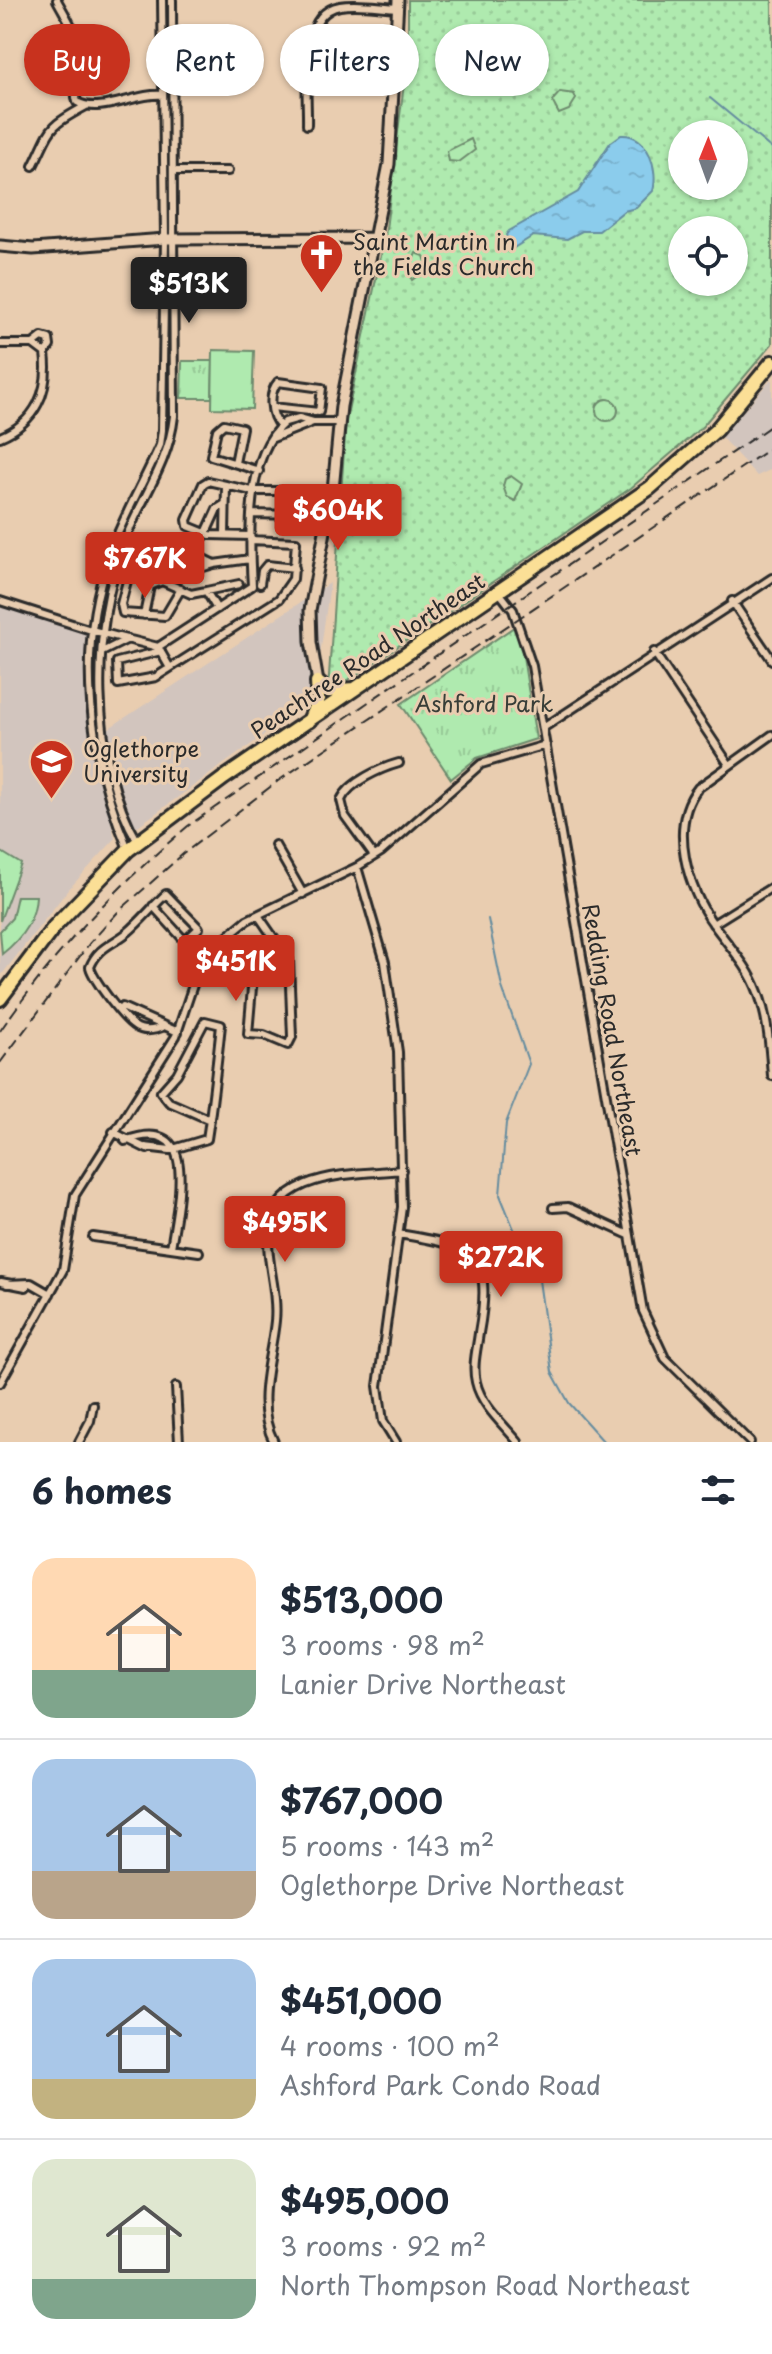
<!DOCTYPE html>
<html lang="en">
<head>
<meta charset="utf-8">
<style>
	:root { --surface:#fff; --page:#f2f2f3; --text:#1f2937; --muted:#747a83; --line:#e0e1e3; --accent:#c8321e }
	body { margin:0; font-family:"Playpen Sans",sans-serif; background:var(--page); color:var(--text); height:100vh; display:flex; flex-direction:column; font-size:30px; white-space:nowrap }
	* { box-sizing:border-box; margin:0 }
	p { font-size:26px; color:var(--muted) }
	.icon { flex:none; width:44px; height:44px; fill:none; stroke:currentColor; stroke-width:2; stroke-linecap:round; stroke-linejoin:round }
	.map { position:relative; height:1442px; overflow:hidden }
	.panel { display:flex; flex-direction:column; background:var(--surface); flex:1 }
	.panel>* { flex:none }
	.guide { position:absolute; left:24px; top:24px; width:724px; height:72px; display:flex; gap:16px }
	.needle { width:52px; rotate:1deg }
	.buttons { position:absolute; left:668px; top:120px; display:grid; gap:16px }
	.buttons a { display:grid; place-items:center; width:80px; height:80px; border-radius:50%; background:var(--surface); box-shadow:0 2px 6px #0004; font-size:40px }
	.price { position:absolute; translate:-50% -68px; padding:0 18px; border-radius:8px; background:var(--accent); color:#fff; font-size:26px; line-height:52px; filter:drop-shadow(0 2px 4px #0008) }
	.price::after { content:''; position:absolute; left:50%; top:48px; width:24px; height:18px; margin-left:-12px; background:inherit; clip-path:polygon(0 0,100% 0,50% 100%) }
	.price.active { background:#222; color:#fff }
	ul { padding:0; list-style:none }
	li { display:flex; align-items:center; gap:24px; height:200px; padding:0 32px }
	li+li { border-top:2px solid var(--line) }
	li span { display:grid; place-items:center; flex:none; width:224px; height:160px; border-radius:24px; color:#555 }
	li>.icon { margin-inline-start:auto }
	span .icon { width:96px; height:96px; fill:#fffc; stroke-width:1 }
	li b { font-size:34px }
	h2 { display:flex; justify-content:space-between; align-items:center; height:96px; padding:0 32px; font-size:34px }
	.chip { padding:0 28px; border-radius:36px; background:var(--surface); box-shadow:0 2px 6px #0004; font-size:28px; line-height:72px }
	.chip.active { background:var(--accent); color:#fff }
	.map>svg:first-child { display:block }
	.built { fill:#d2c5be }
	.grass { fill:url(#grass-dots); stroke:#6d8a6d; stroke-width:2; fill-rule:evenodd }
	.park { fill:url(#park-tufts); stroke:#6d8a6d; stroke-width:2 }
	.pitch { fill:#afeaaf; stroke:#6d8a6d; stroke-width:2 }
	.water { fill:url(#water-ripples); stroke:#658c9f; stroke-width:2 }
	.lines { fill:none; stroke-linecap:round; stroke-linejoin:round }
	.stream { stroke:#658c9f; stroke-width:2 }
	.street-casing { stroke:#2b2b2b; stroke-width:12 }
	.secondary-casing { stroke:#2b2b2b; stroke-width:15 }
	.highway-casing { stroke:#2b2b2b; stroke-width:18 }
	.street { stroke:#e9cdb0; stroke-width:6 }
	.secondary { stroke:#e9cdb0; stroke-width:9 }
	.highway { stroke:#fbdf96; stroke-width:12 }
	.rail { stroke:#2b2b2b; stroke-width:2; stroke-dasharray:12 6; stroke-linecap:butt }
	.labels { text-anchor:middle; stroke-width:6; stroke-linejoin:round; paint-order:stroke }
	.poi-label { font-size:22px; fill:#2b2b2b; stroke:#e9cdb0; text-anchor:start }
	.street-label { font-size:22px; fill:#2b2b2b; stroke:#e9cdb0 }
	.park-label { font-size:22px; fill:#383e38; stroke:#e9cdb0 }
</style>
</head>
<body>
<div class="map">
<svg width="772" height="1442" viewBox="0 0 772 1442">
	<defs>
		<pattern id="grass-dots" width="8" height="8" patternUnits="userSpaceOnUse" patternTransform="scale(2)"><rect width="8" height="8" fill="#afeaaf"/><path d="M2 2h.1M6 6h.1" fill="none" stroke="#97c997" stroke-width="1.8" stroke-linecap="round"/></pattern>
		<pattern id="park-tufts" width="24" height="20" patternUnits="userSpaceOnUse" patternTransform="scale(2)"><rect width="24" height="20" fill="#afeaaf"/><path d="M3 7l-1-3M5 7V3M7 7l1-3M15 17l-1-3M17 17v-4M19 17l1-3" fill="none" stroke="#97c997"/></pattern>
		<pattern id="water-ripples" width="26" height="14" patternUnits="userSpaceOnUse" patternTransform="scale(2)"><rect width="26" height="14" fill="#8bccec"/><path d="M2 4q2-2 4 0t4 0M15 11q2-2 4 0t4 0" fill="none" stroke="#78afcb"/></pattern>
	</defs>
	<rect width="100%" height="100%" fill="#e9cdb0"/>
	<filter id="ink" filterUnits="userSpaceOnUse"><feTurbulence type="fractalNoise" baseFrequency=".0125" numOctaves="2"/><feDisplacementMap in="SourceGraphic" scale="16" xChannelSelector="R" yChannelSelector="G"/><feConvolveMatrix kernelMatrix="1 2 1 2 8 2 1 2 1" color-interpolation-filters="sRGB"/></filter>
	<g filter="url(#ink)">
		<path class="built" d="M772 378V469L757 476 721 437Z
			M330 583 314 699 138 826 129 823 108 734 97 736Z
			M0 604 89 633 88 721 115 839 67 891 0 977Z"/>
		<path class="grass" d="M408 0H772V344L702 427 631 488 332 691H328L346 420 385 237 408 51ZM682 134H734V186H682ZM682 230H734V282H682Z"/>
		<path class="park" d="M182 361H213L212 398H181Z
			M514 627 520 637 536 739 477 758 451 779 401 704Z"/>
		<path class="pitch" d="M560 92 574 94 576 99 569 110 559 114 552 101Z
			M471 139 475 150 459 162 449 161 447 151Z
			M690 186H717L718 189 711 197 702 199 692 193Z
			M416 253 424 256 428 268 412 280 408 273Z
			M213 350 254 351 252 409 212 408Z
			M596 410a11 11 0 1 1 22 0a11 11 0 1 1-22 0Z
			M511 476 522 484 515 501 507 497 503 486 505 479Z
			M0 851 21 864 0 921Z
			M17 896H36C35 921 20 940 2 954L0 931 12 918Z"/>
		<path class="water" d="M621 135C648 133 659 170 653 191L636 208 624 211 599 231H582L567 239 533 236 512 249 506 235 509 231 578 192 610 143Z"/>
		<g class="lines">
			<path class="stream" d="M710 98 772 149
				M488 919 502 987 529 1064 506 1123 500 1195 518 1239 538 1273 552 1372 569 1403 604 1442"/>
			<defs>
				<path id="street" d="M57 0C67 19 84 43 81 65 79 79 73 88 77 102 100 115 137 92 163 95
					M173 42C204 41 215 50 224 80
					M206 46 216 39 221 42 224 48 217 57
					M307 125C308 93 297 13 340 6 358 3 379 7 398 8
					M33 166C52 128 45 128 86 106
					M173 171H228
					M0 344H33L45 353C50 391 36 422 0 437
					M33 344 42 337 49 339 50 346 45 353
					M272 407 319 412 322 388 278 382C268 393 270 415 280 426
					M310 422H338
					M273 438 313 422
					M235 463 242 428 224 424 217 430 211 456 259 471
					M251 514 297 515
					M206 533 217 509 225 504
					M225 535 226 485
					M250 536 210 535 188 526 187 520 203 484 208 481 252 491H300
					M214 564 193 570 175 562 172 551 177 546 214 564 250 559
					M127 581 121 604 123 613 165 616 181 589
					M260 584 262 571 267 565 295 568
					M499 592 513 610 532 666 643 1311 665 1358 750 1442
					M0 601 91 630 158 647 252 586C249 538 245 456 285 422L299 418 313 422
					M732 601 772 660
					M217 609 206 591 239 584
					M144 615 150 586 162 581 191 594 206 591
					M158 647 170 668 156 677 118 684 117 662 161 651
					M102 652 128 639
					M654 652 728 763
					M170 668 279 599 293 579 296 542 250 540
					M543 728 772 578
					M772 735 698 788C668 826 688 890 714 925 729 946 749 967 758 992 768 1018 770 1048 772 1076
					M138 842C89 760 91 627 125 540 142 497 169 463 174 416L172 0
					M275 845 303 894
					M128 849C89 758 75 652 109 556 122 518 144 482 160 445L162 430 165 239 162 0
					M374 856 345 816 341 800C349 782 381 768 399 763
					M357 867 385 962 398 1052 402 1207 378 1386 383 1421 396 1442
					M153 906 185 941 199 928 166 894C153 906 141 921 128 932 112 945 98 947 90 967 93 979 127 1026 140 1029 149 1032 156 1030 164 1026
					M258 915 289 960 292 1037 288 1045 264 1035 248 1034 255 953 275 942
					M713 924 772 887
					M122 1007 178 1032
					M113 1132 147 1149
					M125 1141C202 1112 177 1206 171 1248
					M145 1147 170 1150 207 1139C213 1101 217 1063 221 1025L205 1021 177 1074 161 1092 169 1102 210 1120
					M553 1208 568 1207 629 1235
					M398 1234C472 1246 494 1250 479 1333 477 1349 472 1366 476 1382 481 1405 503 1424 518 1442
					M93 1237 199 1252
					M1 1282 26 1287
					M7 1284 31 1283 50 1294
					M0 1383 63 1270 75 1195 176 1036 196 976 214 947 247 920 357 867 381 852 481 764 546 745
					M176 1387 179 1442
					M79 1442 90 1421 93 1405
					M274 1442C254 1404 271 1361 275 1321 278 1294 268 1268 268 1241 266 1170 352 1175 402 1170"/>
				<path id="secondary" d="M0 246 33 249 165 239 375 238
					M319 688 311 642 310 610 333 490 341 406 389 164 398 0"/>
				<path id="highway" d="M317 682 328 691 354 689
					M309 721 318 700 317 682
					M0 999 54 927 128 850 224 778 650 488 716 430 772 362"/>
			</defs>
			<use href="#street" class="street-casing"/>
			<use href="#secondary" class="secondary-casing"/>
			<use href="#highway" class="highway-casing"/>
			<use href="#street" class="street"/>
			<use href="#secondary" class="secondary"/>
			<use href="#highway" class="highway"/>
			<path class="rail" d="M0 1031C57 949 113 890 188 826L772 425
				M0 1063 89 944 118 912 183 854 278 781 772 447"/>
		</g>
	</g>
	<defs>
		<symbol id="church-pin" viewBox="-11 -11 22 30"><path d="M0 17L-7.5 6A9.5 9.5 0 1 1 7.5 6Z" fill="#c8321e" stroke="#e9cdb0"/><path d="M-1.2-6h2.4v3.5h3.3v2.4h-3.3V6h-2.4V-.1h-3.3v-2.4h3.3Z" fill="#fff"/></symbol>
		<symbol id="university-pin" viewBox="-11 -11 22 30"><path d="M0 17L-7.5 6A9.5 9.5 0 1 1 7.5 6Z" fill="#c8321e" stroke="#e9cdb0"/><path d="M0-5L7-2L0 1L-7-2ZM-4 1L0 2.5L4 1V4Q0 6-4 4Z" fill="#fff"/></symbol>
	</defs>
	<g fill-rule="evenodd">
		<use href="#church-pin" x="296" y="230" width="51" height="69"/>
		<use href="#university-pin" x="26" y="736" width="51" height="69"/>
	</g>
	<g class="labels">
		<g class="poi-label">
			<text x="353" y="250">Saint Martin in<tspan x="353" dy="25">the Fields Church</tspan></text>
			<text x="83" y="757">Oglethorpe<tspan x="83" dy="25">University</tspan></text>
		</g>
		<g class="street-label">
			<text transform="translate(368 656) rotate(-34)" y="8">Peachtree Road Northeast</text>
			<text transform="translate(612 1030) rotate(80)" y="8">Redding Road Northeast</text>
		</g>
		<g class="park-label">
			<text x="484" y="712">Ashford Park</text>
		</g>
	</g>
</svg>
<div class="buttons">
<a><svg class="needle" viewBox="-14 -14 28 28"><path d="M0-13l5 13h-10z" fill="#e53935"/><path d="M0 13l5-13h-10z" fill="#747a83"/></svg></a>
<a><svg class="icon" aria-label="locate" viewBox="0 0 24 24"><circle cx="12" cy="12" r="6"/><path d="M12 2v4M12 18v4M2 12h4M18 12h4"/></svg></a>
</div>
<b class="price active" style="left:189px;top:325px">$513K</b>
<b class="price" style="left:338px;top:552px">$604K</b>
<b class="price" style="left:145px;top:600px">$767K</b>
<b class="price" style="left:236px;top:1003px">$451K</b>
<b class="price" style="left:285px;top:1264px">$495K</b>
<b class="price" style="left:501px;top:1299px">$272K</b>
<div class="guide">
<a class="chip active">Buy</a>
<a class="chip">Rent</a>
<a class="chip">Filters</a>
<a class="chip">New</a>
</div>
</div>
<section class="panel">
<h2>6 homes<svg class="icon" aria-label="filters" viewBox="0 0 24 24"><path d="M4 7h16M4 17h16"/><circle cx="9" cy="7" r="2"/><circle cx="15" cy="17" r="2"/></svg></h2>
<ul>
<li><span style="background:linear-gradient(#ffd9b3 70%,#7fa58c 0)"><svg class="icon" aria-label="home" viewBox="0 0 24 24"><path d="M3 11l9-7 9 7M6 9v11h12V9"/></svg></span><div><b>$513,000</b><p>3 rooms · 98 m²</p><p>Lanier Drive Northeast</p></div></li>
<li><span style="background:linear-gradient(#a9c7e8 70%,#b9a48a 0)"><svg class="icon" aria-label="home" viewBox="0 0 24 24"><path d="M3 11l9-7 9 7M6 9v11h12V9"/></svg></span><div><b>$767,000</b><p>5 rooms · 143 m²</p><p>Oglethorpe Drive Northeast</p></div></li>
<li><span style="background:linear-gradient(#a9c7e8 75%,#c2b280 0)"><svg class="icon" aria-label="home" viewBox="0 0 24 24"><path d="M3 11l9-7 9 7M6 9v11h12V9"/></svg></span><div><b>$451,000</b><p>4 rooms · 100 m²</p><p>Ashford Park Condo Road</p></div></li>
<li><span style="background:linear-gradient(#dfe7d0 75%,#7fa58c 0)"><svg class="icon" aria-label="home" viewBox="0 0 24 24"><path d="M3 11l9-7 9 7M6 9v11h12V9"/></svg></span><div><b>$495,000</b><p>3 rooms · 92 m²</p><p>North Thompson Road Northeast</p></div></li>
</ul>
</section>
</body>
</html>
